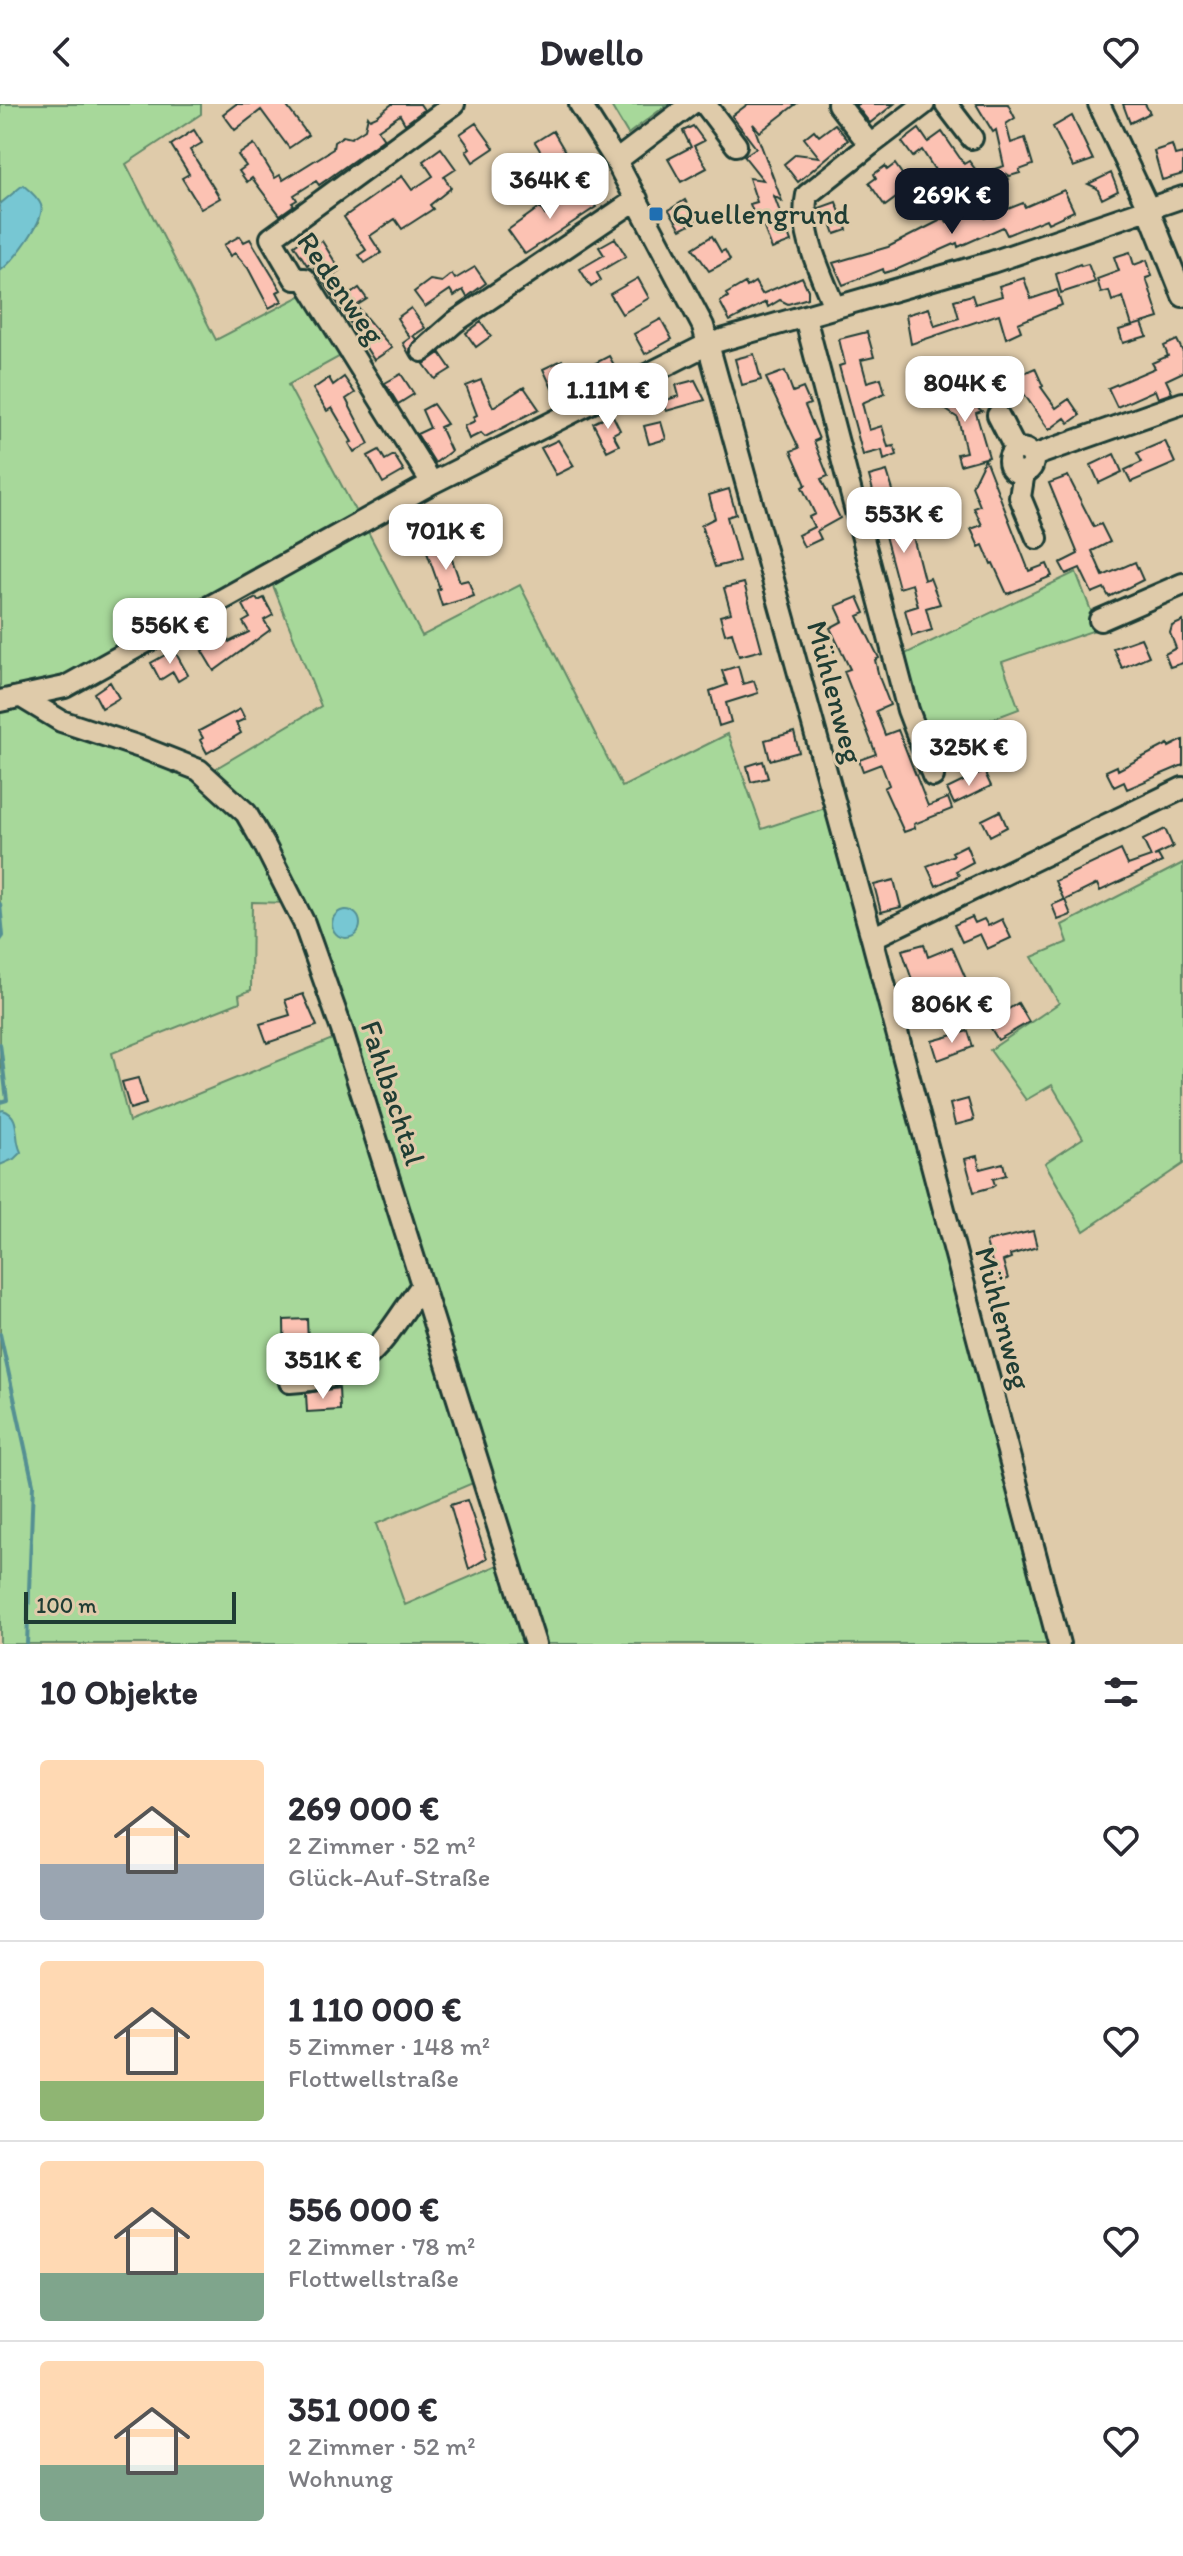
<!DOCTYPE html>
<html lang="de">
<head>
<meta charset="utf-8">
<style>
	:root { --surface:#fff; --page:#f7f7f7; --text:#2b2b33; --muted:#7c7c81; --line:#e1e1e2; --accent:#111827 }
	body { margin:0; font-family:Itim,sans-serif; background:var(--page); color:var(--text); height:100vh; display:flex; flex-direction:column; font-size:30px; white-space:nowrap }
	* { box-sizing:border-box; margin:0 }
	p { font-size:26px; color:var(--muted) }
	.icon { flex:none; width:44px; height:44px; fill:none; stroke:currentColor; stroke-width:2; stroke-linecap:round; stroke-linejoin:round }
	.map { position:relative; height:1540px; overflow:hidden }
	.panel { display:flex; flex-direction:column; background:var(--surface); flex:1 }
	.panel>* { flex:none }
	.scale { position:absolute; left:24px; bottom:20px; width:212px; box-sizing:border-box; padding-left:8px; border:4px solid #1f3d34; border-top:0; font-size:22px; line-height:28px; white-space:nowrap; color:#1f3d34; -webkit-text-stroke:6px #dfcbaa; paint-order:stroke }
	.price { position:absolute; translate:-50% -68px; padding:0 18px; border-radius:16px; background:#fff; color:#222; font-size:26px; line-height:52px; filter:drop-shadow(0 2px 4px #0008) }
	.price::after { content:''; position:absolute; left:50%; top:48px; width:24px; height:18px; margin-left:-12px; background:inherit; clip-path:polygon(0 0,100% 0,50% 100%) }
	.price.active { background:var(--accent); color:#fff }
	ul { padding:0; list-style:none }
	li { display:flex; align-items:center; gap:24px; height:200px; padding:0 40px }
	li+li { border-top:2px solid var(--line) }
	li span { display:grid; place-items:center; flex:none; width:224px; height:160px; border-radius:8px; color:#555 }
	li>.icon { margin-inline-start:auto }
	span .icon { width:96px; height:96px; fill:#fffc; stroke-width:1 }
	li b { font-size:34px }
	h2 { display:flex; justify-content:space-between; align-items:center; height:96px; padding:0 40px; font-size:34px }
	header { display:flex; justify-content:space-between; align-items:center; height:104px; padding:0 40px; background:var(--surface); font-size:36px; font-weight:800 }
	.map>svg:first-child { display:block }
	.green { fill:#a7d89a; stroke:#638a67; stroke-width:2 }
	.water { fill:#77c7d3; stroke:#549093; stroke-width:2 }
	.lines { fill:none; stroke-linecap:round; stroke-linejoin:round }
	.stream { stroke:#549093; stroke-width:4 }
	.building { fill:#fcc2b3; stroke:#1f3d34; stroke-width:2 }
	.minor-casing { stroke:#1f3d34; stroke-width:26 }
	.minor { stroke:#dfcbaa; stroke-width:20 }
	.poi-dot { fill:#1f6fb2; stroke:#dfcbaa; stroke-width:3 }
	.labels { text-anchor:middle; stroke-width:6; stroke-linejoin:round; paint-order:stroke }
	.poi-label { font-size:30px; fill:#1f3d34; stroke:#dfcbaa; text-anchor:start }
	.street-label { font-size:30px; fill:#1f3d34; stroke:#dfcbaa }
</style>
</head>
<body>
<header><svg class="icon" aria-label="back" viewBox="0 0 24 24"><path d="M15 5l-7 7 7 7"/></svg>Dwello<svg class="icon" aria-label="heart" viewBox="0 0 24 24"><path d="M12 20l-8-8c-3-5 5-10 8-4 3-6 11-1 8 4z"/></svg></header>
<div class="map">
<svg width="1183" height="1540" viewBox="0 0 1183 1540">
	<rect width="100%" height="100%" fill="#dfcbaa"/>
	<filter id="ink" filterUnits="userSpaceOnUse"><feTurbulence type="fractalNoise" baseFrequency=".0125" numOctaves="2"/><feDisplacementMap in="SourceGraphic" scale="16" xChannelSelector="R" yChannelSelector="G"/><feConvolveMatrix kernelMatrix="1 2 1 2 8 2 1 2 1" color-interpolation-filters="sRGB"/></filter>
	<g filter="url(#ink)">
		<path class="green" d="M0 0H201V10L126 60 216 236 308 188 348 248 288 281 358 412 78 570 0 590V167L39 118 19 86 0 100Z
			M610 0H668L628 30Z
			M365 422 422 532 520 481 622 683 728 630 762 725 831 702 1053 1540H544L307 817 208 669 321 602 270 474Z
			M1076 468 1098 525 1002 558 1019 605 929 639 905 550Z
			M21 598 196 670 240 708 289 799 252 798 251 886 239 891 240 898 112 949 129 1018 337 933 460 1321 473 1379 376 1420 405 1501 500 1460 526 1540H0V600Z
			M1183 759V1060L1084 1127 1045 1059 1083 1034 1052 981 1026 996 990 946 1059 899 1032 853 1068 838 1062 821Z"/>
		<path class="water" d="M23 81C29 86 38 93 41 101 46 116 13 158 0 167V100Z
			M332 820a14 14 0 1 1 28 0a14 14 0 1 1-28 0Z
			M3 1006C22 1012 13 1033 21 1048L14 1055 0 1061V1007Z"/>
		<g class="lines">
			<path class="stream" d="M0 800 3 832 0 836
				M0 940 7 996 0 998
				M0 1230 33 1380 27 1540"/>
		</g>
		<path class="building" d="M236 0H285L308 31 289 44 261 6 235 26 223 10Z
			M392 0H420L424 6 405 20 400 11 378 26 384 35 319 81 316 77 294 91 297 96 292 99 294 101 280 111 252 74 247 78 239 67 246 62 238 51 254 40 275 74 280 71 283 76 333 45 334 38 343 32 351 34 365 25 368 12 370 15 377 12Z
			M748 0H796L760 28 753 20 782 97 774 92 791 138 772 145 759 111 755 113 750 100 757 98 749 74 763 76 744 52 756 44 732 12Z
			M855 0H894L870 19Z
			M976 0H1008L1015 14 1006 20 1011 39 1025 34 1033 61 1019 66 1020 69 1010 72 1007 70 1009 75 982 83 979 71 960 84 949 72 942 77 922 46 913 53 902 38 919 25 928 38 942 28 964 60 969 57 979 70 1004 62 996 26 993 28Z
			M1123 0H1145L1150 9 1130 19Z
			M1072 12 1093 56 1073 63 1053 23Z
			M476 19 494 44 473 58 466 47 470 44 460 30Z
			M835 20 848 36 798 78 784 60 796 50 819 53 804 34 814 26 819 32Z
			M693 22 704 37 694 42 707 64 681 78 668 55 691 43 683 27Z
			M194 26 202 39 190 46 220 94 201 105 182 74 189 70 171 41Z
			M553 27 570 56 535 76 528 64 545 55 535 38Z
			M1172 41 1175 51 1183 49V70L1162 76 1154 47Z
			M441 44 456 65 444 73 451 84 430 101 433 105 402 125 395 115 370 132 381 149 365 159 359 151 366 146 344 113 402 72 412 86 433 72 423 57Z
			M895 60 911 83 885 102 869 79 876 74 874 70 885 62 887 66Z
			M1111 69 1118 87 1102 95 1097 84 1088 80Z
			M585 84 596 103 525 150 508 126 540 103 545 111Z
			M1064 86 1074 107 1048 119 1046 115 1007 131 1003 123 958 143 957 139 898 165 884 169 883 165 843 181 833 159 888 143 945 114 947 119 980 104 985 114 1023 99 1025 103Z
			M685 96 696 117 681 125 669 106Z
			M836 98 847 126 835 130 831 119 825 122 819 104Z
			M240 132 244 138 250 135 281 186 277 188 282 197 269 204 248 164 235 149 230 152 224 141Z
			M308 132 313 142 322 137 340 166 334 170 349 191 359 184 367 195 356 202 392 244 374 256 311 158 307 161 294 141Z
			M712 132 721 148 725 146 730 156 709 167 693 144Z
			M615 134 626 152 597 169 601 176 591 183 580 165 604 151 599 143Z
			M1130 148 1134 161 1147 156 1152 172 1146 174 1159 214 1132 222 1123 193 1112 197 1109 187 1101 189 1097 175 1119 167 1114 153Z
			M1080 160 1081 162 1088 160 1095 178 1061 189 1056 170Z
			M475 163 486 179 467 193 463 186 454 192 450 186 425 203 414 188 430 176 442 178 452 170 455 175Z
			M802 173 808 186V194L788 200 780 196 768 203 766 198 730 217 720 198 728 193 726 190 745 179 747 183 755 178 762 190Z
			M638 174 649 194 622 210 610 190Z
			M1024 174 1031 195 1057 186 1062 201 1018 219 1021 227 1006 234 999 210 911 240 906 211 929 204 935 222 959 214 954 196 972 191 975 200 1002 192 999 182Z
			M411 204 425 224 413 232 416 235 409 250 403 239 410 234 397 214Z
			M661 215 672 235 645 250 634 230Z
			M481 218 491 232 476 243 466 229Z
			M1142 219 1147 232 1123 239 1119 226Z
			M867 228 874 253 861 256 867 278 881 274 885 289 862 299 869 326 882 322 888 343 894 342 897 351 884 356 882 346 863 351 839 262 845 260 839 235Z
			M1177 236 1183 248V268L1166 276 1172 289 1158 294 1155 286 1117 303 1108 284 1155 264 1152 259 1168 252 1164 242Z
			M440 249 451 265 435 275 424 260Z
			M754 250 761 276 742 281 735 255Z
			M609 252 618 268 598 279 588 263Z
			M562 256 576 288 558 297 543 265Z
			M1011 258 1024 269 1035 264 1043 282 1041 283 1056 304 1069 295 1080 311 1069 319 1065 314 1049 326 1024 290 1016 293 1010 279 988 288 990 292 979 297 973 282 993 270 997 276Z
			M785 267 793 288 803 284 810 300 805 302 819 335 814 337 828 372 821 375 840 414 817 427 821 435 804 443 798 431 814 423 809 413 815 410 802 383 806 381 791 347 799 344 766 274Z
			M401 270 414 290 398 300 385 279Z
			M344 273 355 289 346 295 369 340 354 348 349 339 352 338 332 304 327 307 313 285 329 274 333 281Z
			M481 276 493 303 524 283 539 305 485 333 481 329 469 335 464 322 475 317 473 313 477 311 466 282Z
			M695 276 705 296 666 307 663 297 679 292 676 281Z
			M944 280 982 307 976 309 989 353 960 361 957 350 966 348 958 314 933 297Z
			M433 300 447 320 440 323 451 347 435 359 417 330 430 324 422 306Z
			M612 310 620 326 613 330 619 341 607 347 593 319Z
			M661 318 666 335 649 340 644 322Z
			M558 336 574 362 556 371 541 344Z
			M1165 337 1175 359 1131 378 1125 366 1142 358 1137 349Z
			M379 346 385 356 394 351 404 367 383 379 368 352Z
			M1114 350 1122 368 1099 379 1091 361Z
			M985 355 1029 467 1047 460 1052 472 1007 490 993 459 991 460 983 441 979 443 971 425 982 421 974 404 980 402 972 382Z
			M887 367 908 435 912 429 924 476 930 474 940 500 926 504 932 526 912 532 905 506 918 502 912 480 899 484 869 372Z
			M1068 372 1094 423 1101 420 1110 438 1092 447 1103 472 1135 458 1143 476 1109 493 1104 484 1092 489 1080 464 1066 470 1060 459 1078 450 1049 379Z
			M729 385 736 410 727 413 739 457 715 463 701 421 715 414 709 391Z
			M443 430 460 478 468 476 474 492 442 502 437 486 440 485 423 437Z
			M744 479 762 546 739 552 732 528 725 530 720 512 731 509 724 484Z
			M858 493 865 509 858 512 879 554 875 556 879 573 890 601 876 607 885 631 898 626 928 702 948 694 952 705 914 720 915 724 904 728 884 684 889 681 881 660 863 667 859 656 876 650 844 567 850 565 830 524 843 517 836 502Z
			M256 494 258 497 264 494 273 511 264 516 270 526 214 567 202 547 207 545 199 531 219 520 229 538 249 528 243 518 250 514 243 501Z
			M1183 517V559L1170 563 1165 550 1176 544 1170 529 1172 522Z
			M1141 534 1149 552 1122 564 1113 544Z
			M174 546 188 571 178 577 173 568 160 576 151 559Z
			M738 562 743 580 754 577 758 589 726 599 731 618 719 622 710 587 727 581 722 567Z
			M110 578 119 594 102 604 94 589Z
			M240 605 245 615 236 619 241 629 207 649 200 636 203 634 199 627Z
			M794 628 799 648 770 656 765 636Z
			M1183 636V661L1127 685 1124 678 1114 683 1106 667 1117 662 1118 666 1168 640 1169 643Z
			M763 657 768 674 751 678 747 662Z
			M984 667 991 682 954 700 947 685Z
			M1000 707 1007 723 990 732 982 716Z
			M1165 725 1173 743 1154 752 1158 751 1162 758 1100 787 1097 780 1065 796 1071 811 1058 816 1052 801 1064 796 1055 777 1121 746 1128 761 1151 753 1143 736Z
			M966 741 973 758 956 767 959 771 936 782 927 762 954 751 952 748Z
			M894 776 901 803 881 808 874 781Z
			M972 813 975 819 984 815 988 822 1002 815 1011 834 987 845 980 830 962 838 954 821Z
			M924 840 928 853 952 843 966 875 937 891 934 879 914 882 902 846Z
			M303 890 317 922 267 939 260 920 290 911 285 896Z
			M1018 899 1029 918 998 936 984 913 1000 903 1004 908Z
			M968 927 973 943 938 956 932 937Z
			M138 974 146 1000 130 1005 122 978Z
			M968 995 974 1016 955 1021 950 1000Z
			M977 1052 980 1065 1003 1059 1006 1071 993 1075 995 1081 992 1083 974 1088 965 1055Z
			M1033 1127 1037 1143 1010 1151 1011 1154 1003 1157 1008 1175 990 1179 987 1167 994 1165 986 1138Z
			M307 1215 309 1263 285 1266 284 1216Z
			M339 1284 340 1306 307 1308 306 1289Z
			M467 1396 487 1454 469 1465 450 1401Z"/>
		<g class="lines">
			<defs>
				<path id="minor" d="M580 0 616 57 703 222 872 834 1059 1540
					M705 0 736 41
					M838 0 870 41 924 0
					M946 0 972 34
					M1099 0 1148 104 1183 192
					M616 57 691 0
					M834 203C821 169 799 128 807 91L870 41
					M805 213 908 606 933 672
					M422 247 455 218 637 95
					M998 311 1016 346
					M1009 357a12 12 0 1 1 24 0a12 12 0 1 1-24 0Z
					M1033 352 1183 299
					M1024 368 1020 393 1037 434
					M432 379 305 175H295L271 134 454 0
					M1100 516 1183 480
					M23 594 61 617 143 644 199 666 246 709 265 742 304 819 342 926 535 1540
					M0 597 65 583 432 379 708 240 992 158 1183 93
					M872 834 1183 684
					M290 1278C370 1274 380 1239 422 1181"/>
			</defs>
			<use href="#minor" class="minor-casing"/>
			<use href="#minor" class="minor"/>
		</g>
	</g>
	<rect class="poi-dot" x="648" y="102" width="16" height="16" rx="4"/>
	<g class="labels">
		<g class="poi-label">
			<text x="672" y="120">Quellengrund</text>
		</g>
		<g class="street-label">
			<text transform="translate(341 184) rotate(55)" y="10">Redenweg</text>
			<text transform="translate(835 588) rotate(75)" y="10">Mühlenweg</text>
			<text transform="translate(393 989) rotate(72)" y="10">Fahlbachtal</text>
			<text transform="translate(1003 1214) rotate(75)" y="10">Mühlenweg</text>
		</g>
	</g>
</svg>
<div class="scale">100 m</div>
<b class="price" style="left:550px;top:117px">364K €</b>
<b class="price active" style="left:952px;top:132px">269K €</b>
<b class="price" style="left:965px;top:320px">804K €</b>
<b class="price" style="left:608px;top:327px">1.11M €</b>
<b class="price" style="left:904px;top:451px">553K €</b>
<b class="price" style="left:446px;top:468px">701K €</b>
<b class="price" style="left:170px;top:562px">556K €</b>
<b class="price" style="left:969px;top:684px">325K €</b>
<b class="price" style="left:952px;top:941px">806K €</b>
<b class="price" style="left:323px;top:1297px">351K €</b>
</div>
<section class="panel">
<h2>10 Objekte<svg class="icon" aria-label="filters" viewBox="0 0 24 24"><path d="M4 7h16M4 17h16"/><circle cx="9" cy="7" r="2"/><circle cx="15" cy="17" r="2"/></svg></h2>
<ul>
<li><span style="background:linear-gradient(#ffd9b3 65%,#9aa5b1 0)"><svg class="icon" aria-label="home" viewBox="0 0 24 24"><path d="M3 11l9-7 9 7M6 9v11h12V9"/></svg></span><div><b>269 000 €</b><p>2 Zimmer · 52 m²</p><p>Glück-Auf-Straße</p></div><svg class="icon" aria-label="heart" viewBox="0 0 24 24"><path d="M12 20l-8-8c-3-5 5-10 8-4 3-6 11-1 8 4z"/></svg></li>
<li><span style="background:linear-gradient(#ffd9b3 75%,#8fb573 0)"><svg class="icon" aria-label="home" viewBox="0 0 24 24"><path d="M3 11l9-7 9 7M6 9v11h12V9"/></svg></span><div><b>1 110 000 €</b><p>5 Zimmer · 148 m²</p><p>Flottwellstraße</p></div><svg class="icon" aria-label="heart" viewBox="0 0 24 24"><path d="M12 20l-8-8c-3-5 5-10 8-4 3-6 11-1 8 4z"/></svg></li>
<li><span style="background:linear-gradient(#ffd9b3 70%,#7fa58c 0)"><svg class="icon" aria-label="home" viewBox="0 0 24 24"><path d="M3 11l9-7 9 7M6 9v11h12V9"/></svg></span><div><b>556 000 €</b><p>2 Zimmer · 78 m²</p><p>Flottwellstraße</p></div><svg class="icon" aria-label="heart" viewBox="0 0 24 24"><path d="M12 20l-8-8c-3-5 5-10 8-4 3-6 11-1 8 4z"/></svg></li>
<li><span style="background:linear-gradient(#ffd9b3 65%,#7fa58c 0)"><svg class="icon" aria-label="home" viewBox="0 0 24 24"><path d="M3 11l9-7 9 7M6 9v11h12V9"/></svg></span><div><b>351 000 €</b><p>2 Zimmer · 52 m²</p><p>Wohnung</p></div><svg class="icon" aria-label="heart" viewBox="0 0 24 24"><path d="M12 20l-8-8c-3-5 5-10 8-4 3-6 11-1 8 4z"/></svg></li>
</ul>
</section>
</body>
</html>
